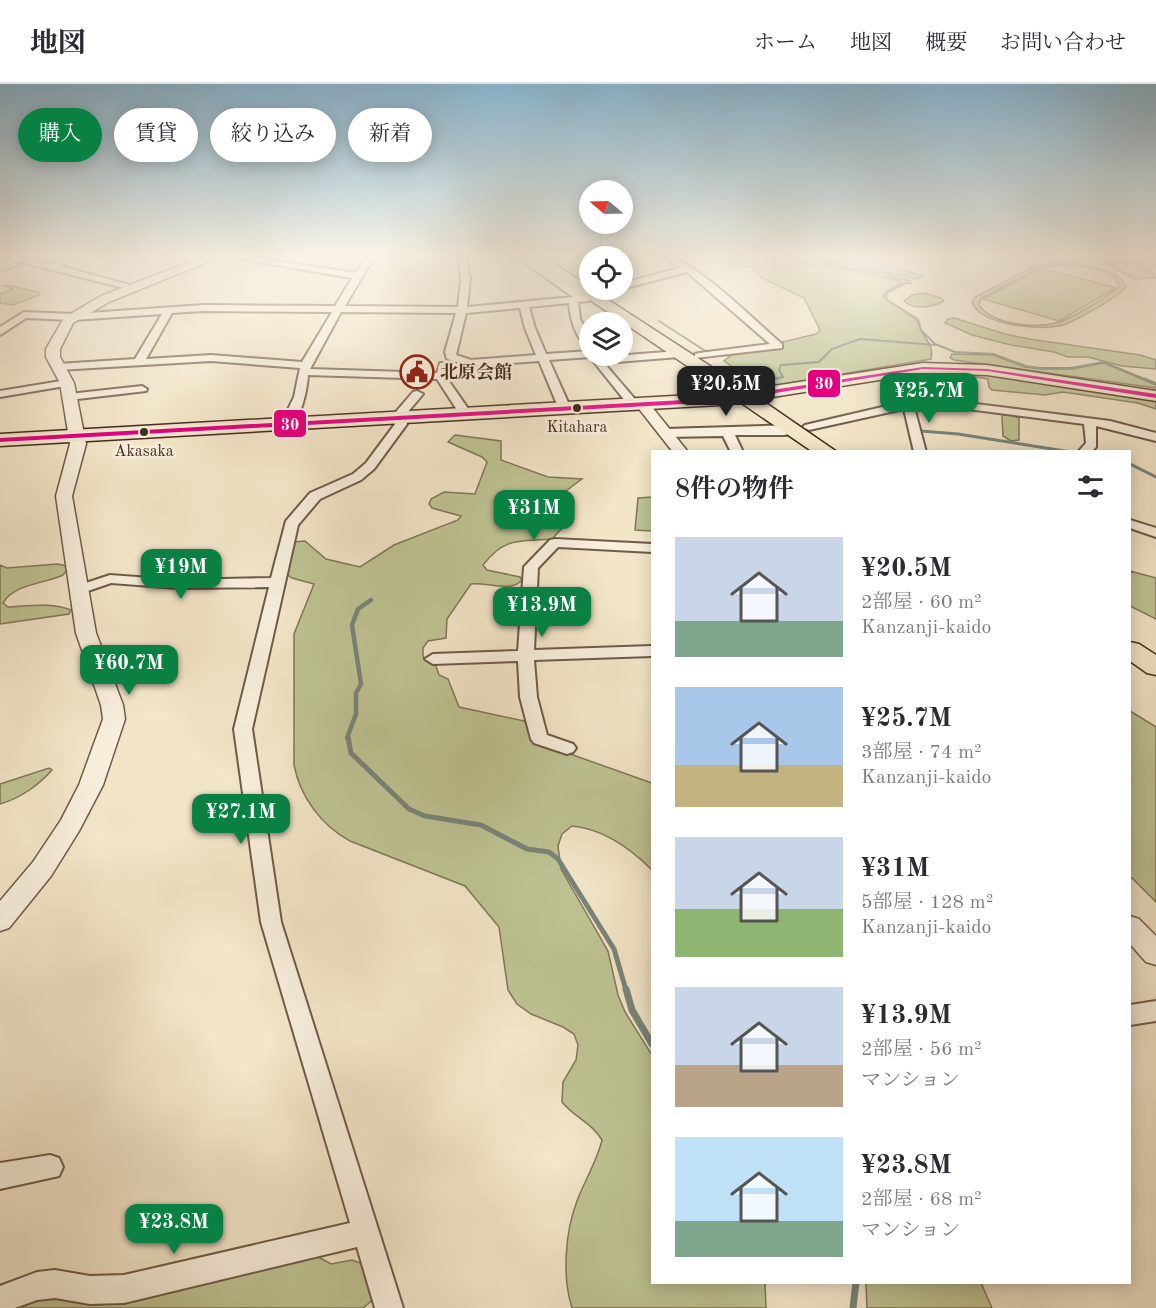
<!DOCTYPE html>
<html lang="ja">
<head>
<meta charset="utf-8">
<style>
	:root { --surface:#fff; --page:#f2f2f3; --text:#2b2b33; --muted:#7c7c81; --line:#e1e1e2; --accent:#0b8043 }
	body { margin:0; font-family:"Old Standard TT","Noto Serif JP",serif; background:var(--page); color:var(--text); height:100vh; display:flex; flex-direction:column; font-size:22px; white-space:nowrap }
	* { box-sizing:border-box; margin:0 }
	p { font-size:20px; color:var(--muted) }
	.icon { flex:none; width:33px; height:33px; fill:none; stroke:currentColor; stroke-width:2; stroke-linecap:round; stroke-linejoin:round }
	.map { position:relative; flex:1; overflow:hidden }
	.side { position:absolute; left:651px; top:366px; width:480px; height:834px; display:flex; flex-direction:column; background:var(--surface); border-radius:0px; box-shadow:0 3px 15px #0003 }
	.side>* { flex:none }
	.banner { position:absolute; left:18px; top:24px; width:543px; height:54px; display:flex; gap:12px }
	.needle { width:39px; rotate:289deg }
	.buttons { position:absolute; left:579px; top:96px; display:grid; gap:12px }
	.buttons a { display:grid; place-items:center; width:54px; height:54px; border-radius:50%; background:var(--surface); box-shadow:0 3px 15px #0003; font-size:30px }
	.price { position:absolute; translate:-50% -51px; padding:0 14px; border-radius:12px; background:var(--accent); color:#fff; font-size:20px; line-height:39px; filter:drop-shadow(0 2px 3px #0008) }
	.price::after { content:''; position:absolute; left:50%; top:36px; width:18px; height:14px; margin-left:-9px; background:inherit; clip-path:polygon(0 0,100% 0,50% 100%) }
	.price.current { background:#222; color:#fff }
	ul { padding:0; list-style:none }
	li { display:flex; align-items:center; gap:18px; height:150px; padding:0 24px }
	li span { display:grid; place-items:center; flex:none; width:168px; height:120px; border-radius:0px; color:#555 }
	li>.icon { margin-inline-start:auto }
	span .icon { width:72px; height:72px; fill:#fffc; stroke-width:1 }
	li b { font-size:26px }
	h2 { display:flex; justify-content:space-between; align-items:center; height:72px; padding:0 24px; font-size:26px }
	.tag { padding:0 21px; border-radius:27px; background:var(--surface); box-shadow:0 3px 15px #0003; font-size:21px; line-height:54px }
	.tag.current { background:var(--accent); color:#fff }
	header { display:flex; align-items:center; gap:36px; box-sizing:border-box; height:84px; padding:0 30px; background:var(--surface); border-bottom:2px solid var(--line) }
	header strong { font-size:28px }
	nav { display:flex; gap:33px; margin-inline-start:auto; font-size:21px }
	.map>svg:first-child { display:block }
	.green { fill:#bec393; stroke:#827758; stroke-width:1.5; fill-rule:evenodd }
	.water { fill:#9bbfb7; stroke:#798479; stroke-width:1.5 }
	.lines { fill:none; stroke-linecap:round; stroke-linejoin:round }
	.stream-far4 { stroke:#798479; stroke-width:2 }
	.stream-far3 { stroke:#798479; stroke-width:3 }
	.stream-far2 { stroke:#798479; stroke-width:4.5 }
	.stream-far1 { stroke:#798479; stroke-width:5 }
	.stream { stroke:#798479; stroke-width:7 }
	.minor-casing { stroke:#705a48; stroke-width:4 }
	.tertiary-casing { stroke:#705a48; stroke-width:3 }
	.secondary-casing { stroke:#452b1d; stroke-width:3 }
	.primary-casing { stroke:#452b1d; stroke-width:3 }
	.minor { fill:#f7eedb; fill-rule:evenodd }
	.tertiary { fill:#f7eedb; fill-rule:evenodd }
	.secondary { fill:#f7eedb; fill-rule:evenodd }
	.primary { fill:#f2e5c8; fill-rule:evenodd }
	.bus-1-casing { stroke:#f7eedb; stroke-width:4 }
	.bus-1 { fill:#e5007d; fill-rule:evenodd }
	.bus-dot { fill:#452b1d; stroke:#f7eedb; stroke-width:2 }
	.labels { text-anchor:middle; stroke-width:6; stroke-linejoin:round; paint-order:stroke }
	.far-bus-label { font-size:16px; fill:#452b1d; stroke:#f7eedb }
	.far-poi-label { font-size:18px; font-weight:bold; fill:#452b1d; stroke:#f7eedb; text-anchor:start }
	.line-badge { stroke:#f7eedb; stroke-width:2 }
	.badge-label { font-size:16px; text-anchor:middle; font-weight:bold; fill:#fff }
</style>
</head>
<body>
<header>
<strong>地図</strong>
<nav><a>ホーム</a><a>地図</a><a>概要</a><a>お問い合わせ</a></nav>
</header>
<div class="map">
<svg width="1156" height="1224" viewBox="0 0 1156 1224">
	<rect width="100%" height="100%" fill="#f2e5c8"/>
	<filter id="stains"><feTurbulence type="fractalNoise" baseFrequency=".00333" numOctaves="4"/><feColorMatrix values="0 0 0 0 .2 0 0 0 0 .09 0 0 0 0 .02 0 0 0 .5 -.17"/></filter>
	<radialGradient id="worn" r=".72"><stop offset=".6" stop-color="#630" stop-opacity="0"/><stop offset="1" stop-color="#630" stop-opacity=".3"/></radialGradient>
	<path class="green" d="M730 171H818L815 178 885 190 910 197 911 199C902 199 888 205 883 213L917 236C920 251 935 259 931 275L777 301 756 299 724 277 733 270 816 250 820 246 804 214 762 194 753 184 731 180Z
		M1108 177C1131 178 1142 171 1155 194L1135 195 1104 179Z
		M1046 180C1065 178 1120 181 1126 203 1117 214 1080 234 1066 240 1046 248 979 242 972 218L975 213 1035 182ZM1061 181C1078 182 1114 183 1119 202 1110 212 1072 234 1059 238 1036 245 993 241 979 221L981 214 1040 184Z
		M1042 184 1116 204 1059 237 983 215Z
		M7 201 38 208 40 211 13 221 0 219V210L13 205 4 202Z
		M924 209 941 214 944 217C932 223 915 227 904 217L912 211Z
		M954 234 1005 250 1029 255 1140 271 1156 276V285L1122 282 1088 273H1068L1054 268 1011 261 972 251 945 239 948 235Z
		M952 270 993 271 1025 283 1040 285H1072L1104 279 1156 301V304L954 276 950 274Z
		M971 288 1156 315V325L1138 319 1063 308 1045 311 992 306 989 303 988 295 962 291 889 296 882 295 911 289Z
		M1006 329 1019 334V356L1011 357 1003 352 1002 332Z
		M455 351 501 357V376L548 393 582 395 547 421 548 425 565 441 552 455C521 458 505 452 483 481L487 486 520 493 522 496C511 509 487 498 471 500L447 535 446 554 428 557 423 564V572L425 576 435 579 439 591 448 595 459 623 524 637 542 660 652 699V786C630 764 604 745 572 742L562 750 558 762 561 785 608 867 618 911 625 928 652 971V1198L765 1199 766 1224H572C562 1193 565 1148 577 1117 585 1096 597 1077 602 1056 592 1039 574 1033 562 1018L563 998 576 976 578 961 574 950 563 943 531 930 517 920 508 906 499 843 465 802 350 757C322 742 300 713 294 681V550L314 500 292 494 285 489 293 458 305 457 326 475 360 483 394 461 458 436 461 432 432 424 429 420 431 415 444 408 475 410 487 378 482 373 448 358Z
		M652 413V447L635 446 638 414Z
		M57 480 63 481 68 485 63 491C45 500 15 499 3 519L8 523C28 522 52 518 71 526L69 530 0 540V481L7 484Z
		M1130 487 1156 494V535L1130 522Z
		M1130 627 1156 643V818L1132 794 1130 795Z
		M49 684 52 686C39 701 19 715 0 720V700Z
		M315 1171 331 1180 352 1176 366 1181 375 1214 363 1224H0L18 1215Z
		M866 1199H981L992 1224H867Z"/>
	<path class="water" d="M822 171H854L923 192 917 195 851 181 818 178Z"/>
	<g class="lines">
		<path class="stream-far4" d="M465 171 470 194 466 218
			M769 171 781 176 847 185 898 196 902 201 886 210 887 216 918 235 921 246 935 260 955 268 993 270 1026 282 1040 284H1071L1104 278 1149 297
			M32 176 42 171
			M0 188 27 179
			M659 237 707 268
			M747 288C759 292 770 297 783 293L779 286 781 281 819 278 832 265 860 255 936 261"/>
		<path class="stream-far3" d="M1145 295 1156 300
			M921 347 958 350 1071 368
			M1130 380 1156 393"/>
		<path class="stream-far2" d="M347 654 356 630V609L361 600 352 541 358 525 371 516"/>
		<path class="stream-far1" d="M348 653 351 669 409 725 425 732 481 741 527 765 549 768 558 775 614 865 626 906"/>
		<path class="stream" d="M626 905 632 926 652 960
			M853 1224 856 1198"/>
		<defs>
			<path id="minor" d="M3 171C18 171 40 181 51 180 62 179 69 171 83 171L60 182 137 203 132 206 4 174Z
				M217 171H240L355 189 370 171H379L368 183 345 222 458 223 461 195 458 171H466L470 195 467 223 573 213 514 171H524L584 212 604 206H616L588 217 578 218 580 235 590 252V265C576 257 570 234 569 219L529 223 535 244 546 270 590 267V272L601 273 679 267 684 270 679 273 604 279 640 321 634 324 630 323 590 273 549 276 571 325 565 328 559 325 539 277 471 282 447 275 445 268 456 229 341 228 310 285 437 289 440 279H448L446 293 469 326 467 332H459L457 326 437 295 308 291C307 305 301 339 287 343L281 340 294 313 300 284 211 277 58 286 53 283 58 280 135 275 162 230 74 236 26 234 0 251V243L24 228 74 230 203 221 335 222 352 194ZM520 224 525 244 536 271 471 276 456 271 466 229ZM203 227 332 228 302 278 211 271 146 275 172 229Z
				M661 171C690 171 757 239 782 260V264L695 274V270L699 269 770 260 687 188 622 205V199L681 184Z
				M67 296 72 299 71 301 0 313V307Z
				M142 302 147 305 146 307 69 316 63 313 69 310Z
				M417 307 423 310 407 329V340L374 385 361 396 320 415 298 441 252 645 281 838 403 1224H375L357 1163 124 1219 90 1220 55 1214 37 1216 15 1224H0V1202L37 1188 55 1186 90 1192 124 1191 350 1139 261 838 234 645 269 503 177 504 111 499 79 510 72 506 74 503 110 491 177 496 271 494 286 437 310 409 353 390 366 379 395 340V329L413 308Z
				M944 316 1110 337 1156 349V357L1096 342V363L1091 368H1078L1086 359 1084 340 944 322 914 323 926 368H914L904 325 809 346 803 343 805 341 908 317Z
				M793 341 799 345 797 347 785 351H735L743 368H731L723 352 665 353 659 349 665 345Z
				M1130 436 1156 444V453L1130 444Z
				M555 455 652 460V468L558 463 538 484 534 566 652 562V572L534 576 537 613 547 651 573 660 576 664 573 668 567 670 534 659 531 655 520 613 518 577 433 580 425 575 433 570 518 567 524 483 550 456Z
				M1156 917V937L1130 941V921Z
				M50 1071 59 1074 63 1083 59 1092 0 1105V1079Z"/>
			<path id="tertiary" d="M208 171H224L109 218 73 239 60 265V273L74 299 86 360 72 412 96 549 123 621 125 635 103 701 79 747 51 792 9 844 0 847V817L33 778 61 736 79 701 103 635 101 621 76 549 56 412 70 360 60 299 46 273V265L64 234 101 212Z
				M1140 171 1156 173V181Z
				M643 317 648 318 688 368H673L636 321Z
				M1130 832 1139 835 1156 852V881L1146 878 1130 860Z"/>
			<path id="secondary" d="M0 171H14L0 178Z"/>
			<path id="primary" d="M524 171H541L590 203V206H593L747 306 923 279 987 281 1156 307V317L987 291 923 289 760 315 837 368H813L740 318 720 321 0 362V350L727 309Z
				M1130 558 1139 560 1156 571V591L1147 589 1130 577Z"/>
		</defs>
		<use href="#minor" class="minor-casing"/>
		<use href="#tertiary" class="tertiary-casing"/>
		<use href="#secondary" class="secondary-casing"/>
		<use href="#primary" class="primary-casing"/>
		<use href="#minor" class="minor"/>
		<use href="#tertiary" class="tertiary"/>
		<use href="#secondary" class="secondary"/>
		<use href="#primary" class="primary"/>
		<defs>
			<path id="bus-1" d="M923 283 987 285 1156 310V314L987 287 923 285 720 318 0 358V354L720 314Z"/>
		</defs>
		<use href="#bus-1" class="bus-1-casing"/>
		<use href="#bus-1" class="bus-1"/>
	</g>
	<linearGradient id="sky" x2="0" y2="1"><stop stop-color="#89b8d4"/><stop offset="0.5" stop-color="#f9f3e6"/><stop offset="1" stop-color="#f9f3e6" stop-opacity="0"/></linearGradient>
	<rect width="1156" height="343" fill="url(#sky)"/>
	<defs>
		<symbol id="civic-ring" viewBox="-11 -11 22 22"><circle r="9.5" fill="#f7eedb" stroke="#8f2418" stroke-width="1.5"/><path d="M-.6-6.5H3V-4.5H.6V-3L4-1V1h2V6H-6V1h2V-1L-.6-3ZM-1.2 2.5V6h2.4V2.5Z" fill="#8f2418"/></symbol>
	</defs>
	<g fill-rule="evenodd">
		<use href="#civic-ring" x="398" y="269" width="38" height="38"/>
	</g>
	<g class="bus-dot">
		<circle cx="577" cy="324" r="5"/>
		<circle cx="144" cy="348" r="5"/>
	</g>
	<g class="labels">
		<g class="far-bus-label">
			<text x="577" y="348">Kitahara</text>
			<text x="144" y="372">Akasaka</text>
		</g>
		<g class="far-poi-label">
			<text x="440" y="294">北原会館</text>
		</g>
	</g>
	<g class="line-badge">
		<rect x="807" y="285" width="34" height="29" rx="6" fill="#e5007d"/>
		<rect x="273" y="325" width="34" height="29" rx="6" fill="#e5007d"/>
	</g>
	<g class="badge-label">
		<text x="824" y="305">30</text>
		<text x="290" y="346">30</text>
	</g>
	<rect width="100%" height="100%" filter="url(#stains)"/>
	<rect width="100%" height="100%" fill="url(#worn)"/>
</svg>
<div class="buttons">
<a><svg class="needle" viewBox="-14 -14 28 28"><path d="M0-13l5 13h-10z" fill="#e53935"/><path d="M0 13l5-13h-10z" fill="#7c7c81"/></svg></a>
<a><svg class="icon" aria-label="locate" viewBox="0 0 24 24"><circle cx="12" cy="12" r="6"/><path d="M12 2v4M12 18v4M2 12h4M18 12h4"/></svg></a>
<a><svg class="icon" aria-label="layers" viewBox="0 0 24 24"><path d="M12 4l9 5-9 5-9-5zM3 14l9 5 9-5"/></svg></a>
</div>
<b class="price current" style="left:726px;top:333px">¥20.5M</b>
<b class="price" style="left:929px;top:340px">¥25.7M</b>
<b class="price" style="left:534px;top:457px">¥31M</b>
<b class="price" style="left:181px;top:516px">¥19M</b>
<b class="price" style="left:542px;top:554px">¥13.9M</b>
<b class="price" style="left:129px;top:612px">¥60.7M</b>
<b class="price" style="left:241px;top:761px">¥27.1M</b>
<b class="price" style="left:174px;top:1171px">¥23.8M</b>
<div class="banner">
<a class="tag current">購入</a>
<a class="tag">賃貸</a>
<a class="tag">絞り込み</a>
<a class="tag">新着</a>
</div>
<section class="side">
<h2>8件の物件<svg class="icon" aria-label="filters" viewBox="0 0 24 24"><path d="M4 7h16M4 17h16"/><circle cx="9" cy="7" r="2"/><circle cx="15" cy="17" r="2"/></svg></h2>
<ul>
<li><span style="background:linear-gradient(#c9d6e8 70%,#7fa58c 0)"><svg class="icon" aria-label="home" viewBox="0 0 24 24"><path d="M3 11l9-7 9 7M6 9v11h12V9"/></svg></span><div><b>¥20.5M</b><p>2部屋 · 60 m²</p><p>Kanzanji-kaido</p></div></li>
<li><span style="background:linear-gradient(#a9c7e8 65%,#c2b280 0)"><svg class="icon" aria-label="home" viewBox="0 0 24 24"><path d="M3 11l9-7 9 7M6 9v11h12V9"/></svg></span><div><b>¥25.7M</b><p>3部屋 · 74 m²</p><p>Kanzanji-kaido</p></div></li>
<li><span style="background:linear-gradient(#c9d6e8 60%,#8fb573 0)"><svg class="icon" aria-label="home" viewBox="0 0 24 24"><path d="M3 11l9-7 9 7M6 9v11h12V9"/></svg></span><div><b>¥31M</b><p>5部屋 · 128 m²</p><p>Kanzanji-kaido</p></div></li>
<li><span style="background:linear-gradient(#c9d6e8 65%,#b9a48a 0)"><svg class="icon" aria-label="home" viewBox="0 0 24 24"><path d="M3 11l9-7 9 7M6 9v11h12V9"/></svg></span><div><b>¥13.9M</b><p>2部屋 · 56 m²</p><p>マンション</p></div></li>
<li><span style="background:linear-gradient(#bfe0f5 70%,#7fa58c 0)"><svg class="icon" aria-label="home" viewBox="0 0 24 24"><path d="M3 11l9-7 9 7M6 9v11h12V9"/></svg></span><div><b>¥23.8M</b><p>2部屋 · 68 m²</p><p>マンション</p></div></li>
</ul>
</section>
</div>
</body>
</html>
